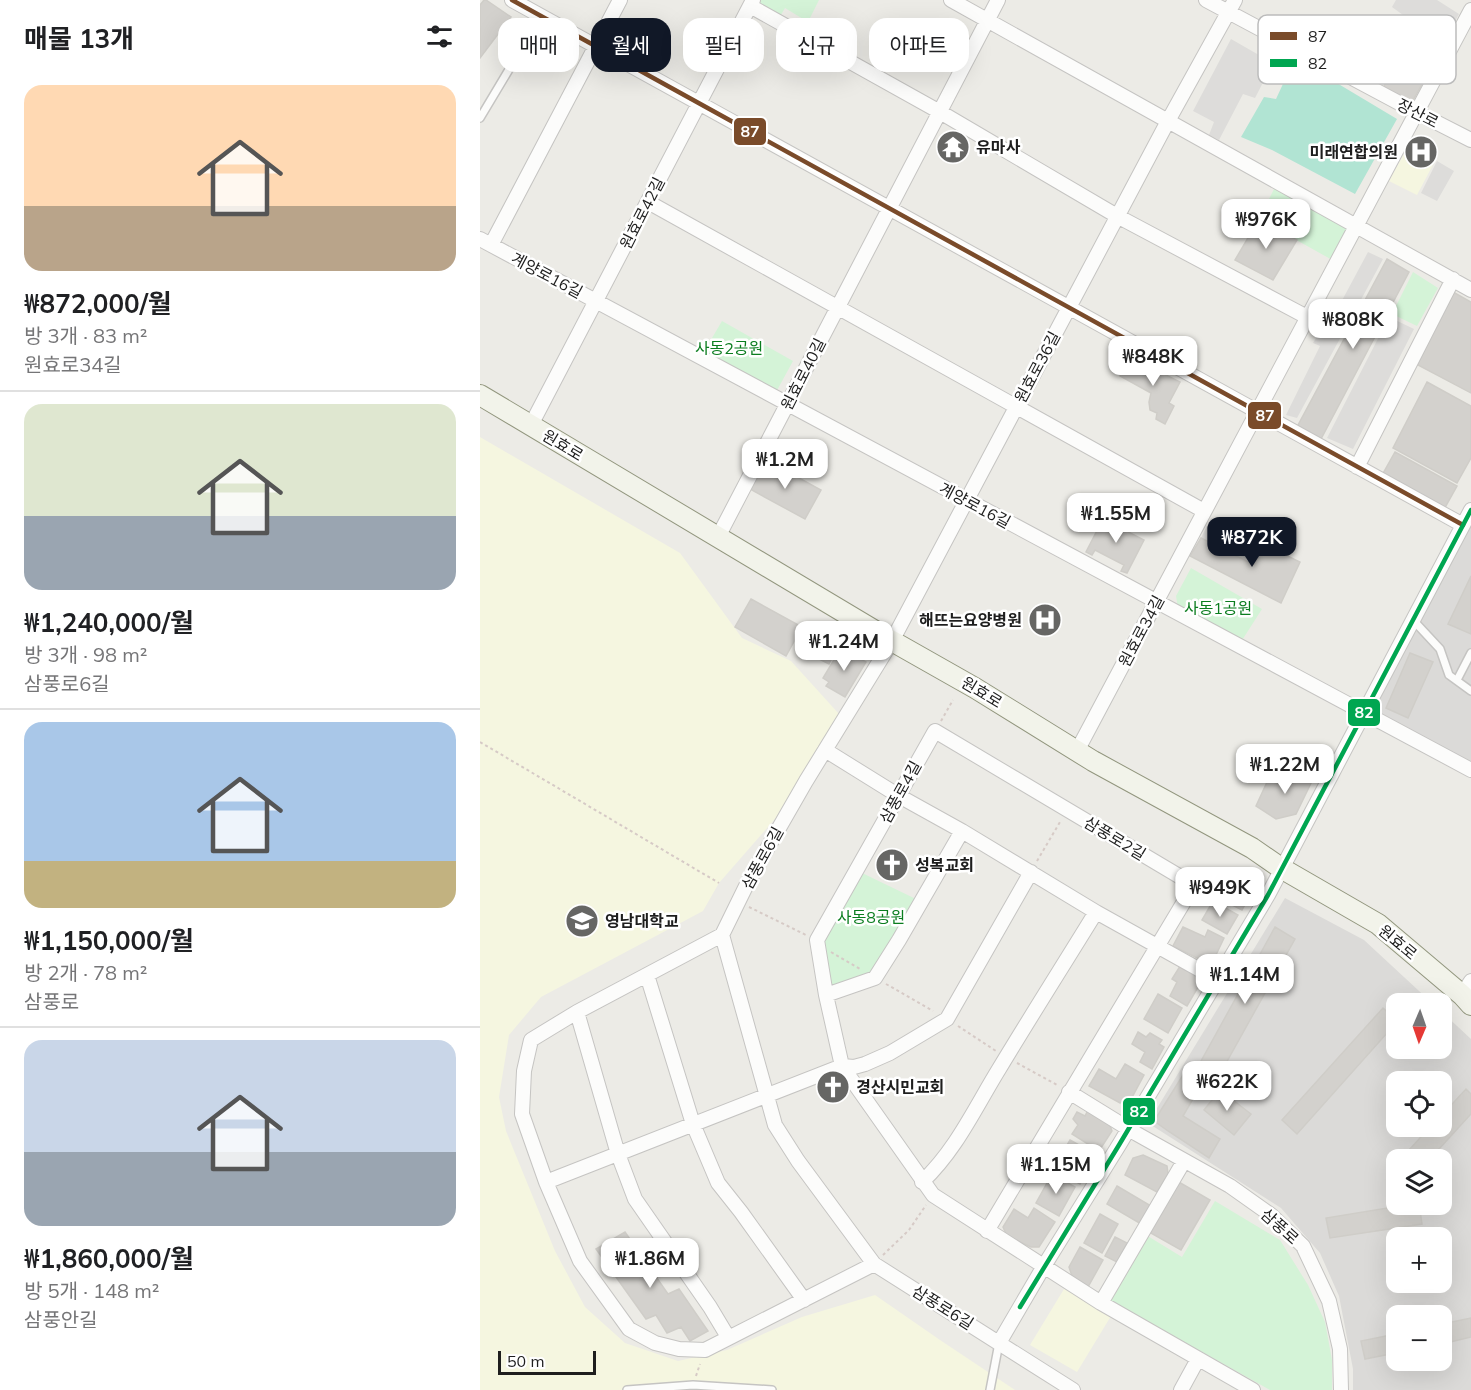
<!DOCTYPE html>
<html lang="ko">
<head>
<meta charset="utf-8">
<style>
	:root { --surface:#fff; --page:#f2f2f2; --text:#202124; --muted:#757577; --line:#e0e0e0; --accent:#111827 }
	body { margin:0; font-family:Mulish,"Noto Sans KR",sans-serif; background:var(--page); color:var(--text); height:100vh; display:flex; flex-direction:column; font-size:22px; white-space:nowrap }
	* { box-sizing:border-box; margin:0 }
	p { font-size:20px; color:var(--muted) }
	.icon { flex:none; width:33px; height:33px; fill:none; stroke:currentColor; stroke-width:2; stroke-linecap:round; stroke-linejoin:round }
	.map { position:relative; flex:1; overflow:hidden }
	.sheet { display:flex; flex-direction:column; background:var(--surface); width:480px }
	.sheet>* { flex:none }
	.banner { position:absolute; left:18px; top:18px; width:570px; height:54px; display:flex; gap:12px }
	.needle { width:39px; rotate:182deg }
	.tools { position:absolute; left:906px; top:993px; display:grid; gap:12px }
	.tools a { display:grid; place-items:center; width:66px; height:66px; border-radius:12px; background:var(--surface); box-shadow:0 6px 24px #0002; font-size:30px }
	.scale { position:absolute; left:18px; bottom:15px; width:98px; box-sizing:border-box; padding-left:6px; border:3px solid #1e1e1e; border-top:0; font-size:16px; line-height:21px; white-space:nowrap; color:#1e1e1e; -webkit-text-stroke:4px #fff; paint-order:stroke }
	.price { position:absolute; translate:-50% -51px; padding:0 14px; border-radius:12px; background:#fff; color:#222; font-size:20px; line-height:39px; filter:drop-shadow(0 2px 3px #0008) }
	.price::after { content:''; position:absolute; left:50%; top:36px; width:18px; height:14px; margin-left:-9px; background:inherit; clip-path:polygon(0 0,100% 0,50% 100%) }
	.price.current { background:var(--accent); color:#fff }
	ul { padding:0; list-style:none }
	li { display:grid; align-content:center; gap:12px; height:318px; padding:0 24px }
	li+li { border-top:2px solid var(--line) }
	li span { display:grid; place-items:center; height:186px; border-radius:18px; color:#555 }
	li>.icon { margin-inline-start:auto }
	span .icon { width:108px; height:108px; fill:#fffc; stroke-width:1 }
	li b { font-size:26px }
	h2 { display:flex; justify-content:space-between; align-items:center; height:72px; padding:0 24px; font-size:26px }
	.chip { padding:0 21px; border-radius:18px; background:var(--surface); box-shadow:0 6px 24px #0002; font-size:21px; line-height:54px }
	.chip.current { background:var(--accent); color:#fff }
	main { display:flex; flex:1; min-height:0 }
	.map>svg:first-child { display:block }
	.residential { fill:#dbdad8; fill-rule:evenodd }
	.education { fill:#f5f6e0 }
	.park { fill:#d4f3d7 }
	.pitch { fill:#b1e4d3 }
	.parking { fill:#dddcda }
	.building { fill:#d3d1cd; stroke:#cfcdc8; stroke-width:1.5 }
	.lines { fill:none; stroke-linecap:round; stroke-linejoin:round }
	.service-casing { stroke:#c5c4c2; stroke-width:10 }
	.minor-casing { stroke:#c5c4c2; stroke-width:16 }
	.secondary-casing { stroke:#92967e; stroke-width:22 }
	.path { stroke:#d6cac6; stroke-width:2; stroke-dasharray:3 3; stroke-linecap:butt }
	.service { stroke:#fcfcfb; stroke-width:7 }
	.minor { stroke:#fcfcfb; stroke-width:14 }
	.secondary { stroke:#f2f3ea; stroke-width:20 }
	.bus-1-casing { stroke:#fff; stroke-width:9 }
	.bus-2-casing { stroke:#fff; stroke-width:9 }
	.bus-1 { stroke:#7a4b2a; stroke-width:4.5 }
	.bus-2 { stroke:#00a651; stroke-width:4.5 }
	.labels { text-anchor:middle; stroke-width:5; stroke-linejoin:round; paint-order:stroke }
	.street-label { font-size:16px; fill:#1e1e1e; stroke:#fff }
	.poi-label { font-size:16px; font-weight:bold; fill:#1e1e1e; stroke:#fff; text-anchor:start }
	.park-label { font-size:16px; fill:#0b7d1f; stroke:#fff }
	.key { fill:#fff; stroke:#bcbcbc; stroke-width:1.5 }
	.key-label { font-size:16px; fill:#1e1e1e }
	.line-badge { stroke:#fff; stroke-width:2 }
	.badge-label { font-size:16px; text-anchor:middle; font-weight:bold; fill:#fff }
</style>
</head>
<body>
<main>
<section class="sheet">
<h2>매물 13개<svg class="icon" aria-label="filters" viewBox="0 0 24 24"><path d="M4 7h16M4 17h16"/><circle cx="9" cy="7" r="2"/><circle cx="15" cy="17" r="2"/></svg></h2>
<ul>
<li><span style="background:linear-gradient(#ffd9b3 65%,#b9a48a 0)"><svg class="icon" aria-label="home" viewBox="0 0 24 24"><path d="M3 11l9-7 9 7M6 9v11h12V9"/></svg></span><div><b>₩872,000/월</b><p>방 3개 · 83 m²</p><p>원효로34길</p></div></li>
<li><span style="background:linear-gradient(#dfe7d0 60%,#9aa5b1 0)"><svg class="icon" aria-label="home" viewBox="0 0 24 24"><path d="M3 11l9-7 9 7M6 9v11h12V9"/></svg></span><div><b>₩1,240,000/월</b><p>방 3개 · 98 m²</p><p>삼풍로6길</p></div></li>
<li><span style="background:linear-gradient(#a9c7e8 75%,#c2b280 0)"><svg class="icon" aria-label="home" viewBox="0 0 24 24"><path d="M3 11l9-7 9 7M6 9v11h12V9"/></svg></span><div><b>₩1,150,000/월</b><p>방 2개 · 78 m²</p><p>삼풍로</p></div></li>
<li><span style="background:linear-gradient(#c9d6e8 60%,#9aa5b1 0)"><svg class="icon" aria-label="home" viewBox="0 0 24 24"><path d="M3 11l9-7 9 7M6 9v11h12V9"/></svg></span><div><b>₩1,860,000/월</b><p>방 5개 · 148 m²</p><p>삼풍안길</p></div></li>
</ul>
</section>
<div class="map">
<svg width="991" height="1390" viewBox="0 0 991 1390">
	<rect width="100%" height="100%" fill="#ecebe6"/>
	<path class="residential" d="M991 510V769L880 708Z
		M805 898 884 940 952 1003 916 1004V1048H962V1012L991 1039V1390H873V1369L859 1296 840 1253 801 1208 668 1123ZM916 1082H962V1126H916ZM916 1160H962V1204H916ZM916 1238H962V1282H916ZM916 1316H962V1360H916Z"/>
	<path class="education" d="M930 143 956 159 937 195 909 181Z
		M0 437 200 553 262 638 311 661 359 714 295 819 239 883 223 911 61 997 29 1035 19 1097 26 1131 75 1251 105 1307 145 1343 198 1361 247 1350 322 1317 395 1295 460 1340 535 1390H0Z
		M584 1289 631 1316 597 1372 550 1345Z"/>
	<path class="park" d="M274 0H339L328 22 305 8 298 20Z
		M797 183 868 224V234L854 261 779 219Z
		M933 272 958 288 937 326 912 314Z
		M242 321 313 361 295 394 222 355Z
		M711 568 782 609 759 645 698 608 696 596Z
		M380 872 438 900 393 975 349 987 341 944Z
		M735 1201 800 1240 828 1285 845 1322 852 1360V1390H790L631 1301 666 1235 702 1257Z"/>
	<path class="pitch" d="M815 58 917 119 875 194 792 150 761 137 784 97 796 99Z"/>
	<path class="parking" d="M916 0H957L979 14 959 50 930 32 934 23 912 7Z
		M751 39 793 63 775 98 763 94 739 140 729 135 734 122 713 111Z
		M957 161 974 171 957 201 941 193Z
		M888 252 903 259 817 418 806 415 840 346 833 343 840 331 847 335 853 326 851 321Z
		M909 317 934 329 873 449 847 438Z
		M731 518 785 545 774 565 721 538Z"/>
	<path class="building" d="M4 0H6L31 17 0 58V5Z
		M931 39 958 55 931 104 903 88Z
		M779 219 817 240 793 280 755 260Z
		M907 259 929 272 841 439 817 427Z
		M973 292 991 302V393L936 364Z
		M650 357 700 382 689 403 694 406 685 424 676 419 677 413 670 410 669 402 671 393 640 376Z
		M947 382 991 406V458L977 483 913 448Z
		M915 452 977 486 962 513 901 477Z
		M286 460 341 490 325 519 270 489Z
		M623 519 664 540 647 573 641 571 644 565 615 550 612 555 606 552Z
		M721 538 774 565 785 545 820 562 801 603 710 556Z
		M991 576V634L968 624Z
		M271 599 322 627 306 656 255 627Z
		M327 628 359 644 349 664 317 648Z
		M361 648 386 662 365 697 346 686 349 682 343 678Z
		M930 653 953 662 928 718 906 708Z
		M813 769 834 777 816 814 796 819 776 806 788 780 804 786Z
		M741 868 766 881 768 899 762 910 750 904 753 899 732 888Z
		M733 901 758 915 747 934 722 920Z
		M703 927 725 937 728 930 744 938 735 957 723 961 693 946Z
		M795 927 815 939 735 1083 715 1072Z
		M702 963 720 974 721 982 707 1006 690 996 697 982 692 979Z
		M678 994 702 1008 688 1033 664 1019Z
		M903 1008 916 1020V1023L817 1134 802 1120Z
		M658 1032 666 1037 670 1033 682 1040 679 1044 684 1047 672 1069 660 1062 665 1052 652 1044Z
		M645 1064 664 1075 650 1101 640 1103 609 1086 619 1069 636 1079Z
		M703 1075 721 1085 703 1116 740 1139 729 1158 688 1131 677 1123 676 1118Z
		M986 1089 991 1094V1114L949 1160H939L929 1150 951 1126H962V1115Z
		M740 1090 771 1114 754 1135 724 1110Z
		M608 1110 629 1123 632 1131 619 1151 592 1134 598 1125 593 1119 597 1112 605 1116Z
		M590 1140 617 1155 600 1184 573 1169Z
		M663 1155 687 1166 688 1174 677 1192 645 1175 653 1158Z
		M572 1174 595 1187 579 1216 556 1203Z
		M697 1181 730 1200 701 1250 669 1232Z
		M637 1186 671 1206 661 1224 627 1204Z
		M932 1204H939L942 1224 850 1238 846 1218Z
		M554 1208 575 1222 559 1247H551L527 1236 523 1227 534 1209 548 1218Z
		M620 1214 638 1224 622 1253 604 1243Z
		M145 1232 188 1294 199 1289 228 1331 210 1341 201 1327 187 1333 176 1315 166 1319 116 1249Z
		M635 1237 647 1243 637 1262 625 1256Z
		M600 1247 623 1260 608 1287 592 1276 589 1267Z
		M991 1318V1337L962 1344V1324Z
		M916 1334V1353L885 1359 881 1341Z"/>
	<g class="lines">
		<defs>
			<path id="service" d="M0 118 61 16
				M933 620 960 649 969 675 991 691
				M977 680 991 653
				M147 1390 213 1385 292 1390
				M510 1390 519 1343"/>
			<path id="minor" d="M32 0 983 525
				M471 0 991 290
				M726 0 936 112 991 140
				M270 6 460 112 637 216 827 317
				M168 202 724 511
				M0 239 991 770
				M11 245 140 0
				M51 425 273 0
				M877 467 973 279
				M238 537 518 0
				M345 750 419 796 482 831 616 912 738 980
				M597 751 991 10
				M242 935 97 1012 51 1040 44 1071 42 1114 66 1182 100 1261 149 1329 175 1343 199 1349 225 1350 394 1264
				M167 975 213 1124 238 1183 261 1212 324 1300
				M346 995 395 978 419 940 482 831
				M982 995 991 981
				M97 1012 138 1154 155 1199 230 1307 248 1337
				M589 1092 657 1134 750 1186 791 1215 823 1246 849 1301 860 1349 861 1390
				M66 1182 362 1066 374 1067 385 1064 410 1053 467 1019 551 872
				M442 1182C476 1150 495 1108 519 1069 551 1016 584 964 616 912
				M507 1231 714 885 455 731 337 940 346 995 362 1066 453 1195 621 1303 773 1390
				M621 1303 704 1161
				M519 1343 564 1266 639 1145 788 895 991 510
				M593 1390 394 1264 318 1161 295 1125 242 935 268 882 326 781 412 641 688 121 755 0
				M701 1390 718 1359"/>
			<path id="secondary" d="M0 395 412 641 495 688 613 761 772 848 801 868 898 924 982 995 991 1005"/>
		</defs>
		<use href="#service" class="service-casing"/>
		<use href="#minor" class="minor-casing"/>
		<use href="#secondary" class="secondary-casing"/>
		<path class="path" d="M461 721 473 700
			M0 742 239 883
			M557 861 580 822
			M269 907 326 935
			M351 952 380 969
			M406 984 453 1011
			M478 1026 516 1051
			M537 1063 579 1086
			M403 1255 429 1230 446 1205
			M216 1376 220 1364"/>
		<use href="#service" class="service"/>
		<use href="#minor" class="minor"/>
		<use href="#secondary" class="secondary"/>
		<defs>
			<path id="bus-1" d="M32 0 983 525"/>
			<path id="bus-2" d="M540 1307 639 1145 788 895 991 510"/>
		</defs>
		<use href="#bus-1" class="bus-1-casing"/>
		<use href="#bus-2" class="bus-2-casing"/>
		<use href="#bus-1" class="bus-1"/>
		<use href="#bus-2" class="bus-2"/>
	</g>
	<defs>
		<symbol id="temple-disc" viewBox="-11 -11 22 22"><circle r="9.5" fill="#666664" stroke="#fff"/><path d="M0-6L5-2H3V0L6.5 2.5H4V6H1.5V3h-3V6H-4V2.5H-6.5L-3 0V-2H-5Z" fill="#fff"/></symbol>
		<symbol id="hospital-disc" viewBox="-11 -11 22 22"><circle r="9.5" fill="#666664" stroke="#fff"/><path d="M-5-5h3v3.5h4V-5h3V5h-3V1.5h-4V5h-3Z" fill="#fff"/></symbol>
		<symbol id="church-disc" viewBox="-11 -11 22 22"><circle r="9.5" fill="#666664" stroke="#fff"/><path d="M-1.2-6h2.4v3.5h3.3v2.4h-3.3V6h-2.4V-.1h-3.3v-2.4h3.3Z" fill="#fff"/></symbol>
		<symbol id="university-disc" viewBox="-11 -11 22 22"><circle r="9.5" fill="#666664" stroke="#fff"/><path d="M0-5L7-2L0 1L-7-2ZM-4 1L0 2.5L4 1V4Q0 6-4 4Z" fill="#fff"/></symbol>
	</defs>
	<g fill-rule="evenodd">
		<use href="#temple-disc" x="454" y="128" width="38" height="38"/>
		<use href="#hospital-disc" x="922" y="133" width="38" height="38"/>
		<use href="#hospital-disc" x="546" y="601" width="38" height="38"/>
		<use href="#church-disc" x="393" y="846" width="38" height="38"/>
		<use href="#university-disc" x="83" y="902" width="38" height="38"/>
		<use href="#church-disc" x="334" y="1068" width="38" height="38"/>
	</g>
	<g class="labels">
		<g class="street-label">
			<text transform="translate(938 113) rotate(27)" y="6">장산로</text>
			<text transform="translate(162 213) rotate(-63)" y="6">원효로42길</text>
			<text transform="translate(67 275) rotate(28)" y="6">계양로16길</text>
			<text transform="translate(557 367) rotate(-62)" y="6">원효로36길</text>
			<text transform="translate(323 374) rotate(-63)" y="6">원효로40길</text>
			<text transform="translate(83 445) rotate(31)" y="6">원효로</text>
			<text transform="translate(495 505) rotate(28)" y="6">계양로16길</text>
			<text transform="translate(661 631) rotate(-62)" y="6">원효로34길</text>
			<text transform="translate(502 692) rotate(31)" y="6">원효로</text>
			<text transform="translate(420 792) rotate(-61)" y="6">삼풍로4길</text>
			<text transform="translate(635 838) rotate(31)" y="6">삼풍로2길</text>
			<text transform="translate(282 858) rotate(-61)" y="6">삼풍로6길</text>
			<text transform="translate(918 942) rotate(40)" y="6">원효로</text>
			<text transform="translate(800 1226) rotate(42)" y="6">삼풍로</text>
			<text transform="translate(463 1307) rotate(32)" y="6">삼풍로6길</text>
		</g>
		<g class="poi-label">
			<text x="496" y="153">유마사</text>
			<text x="918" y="158" text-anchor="end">미래연합의원</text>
			<text x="542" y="626" text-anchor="end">해뜨는요양병원</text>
			<text x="435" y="871">성복교회</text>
			<text x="125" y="927">영남대학교</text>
			<text x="376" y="1093">경산시민교회</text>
		</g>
		<g class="park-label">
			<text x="249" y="354">사동2공원</text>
			<text x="738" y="614">사동1공원</text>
			<text x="391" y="923">사동8공원</text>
		</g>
	</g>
	<rect x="778" y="15" width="198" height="69" rx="9" class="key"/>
	<rect x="790" y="32" width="27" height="8" fill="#7a4b2a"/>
	<rect x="790" y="59" width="27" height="8" fill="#00a651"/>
	<g class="key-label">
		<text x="828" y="42">87</text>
		<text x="828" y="69">82</text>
	</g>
	<g class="line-badge">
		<rect x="253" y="117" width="34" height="29" rx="6" fill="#7a4b2a"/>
		<rect x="767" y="401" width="35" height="29" rx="6" fill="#7a4b2a"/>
		<rect x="867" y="698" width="34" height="29" rx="6" fill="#00a651"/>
		<rect x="642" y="1097" width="34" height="29" rx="6" fill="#00a651"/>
	</g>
	<g class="badge-label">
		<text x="270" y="137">87</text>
		<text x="785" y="421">87</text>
		<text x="884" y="718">82</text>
		<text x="659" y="1117">82</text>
	</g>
</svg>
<div class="tools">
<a><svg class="needle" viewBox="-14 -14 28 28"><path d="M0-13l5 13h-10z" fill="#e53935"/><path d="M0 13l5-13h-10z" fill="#757577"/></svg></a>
<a><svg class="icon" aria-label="locate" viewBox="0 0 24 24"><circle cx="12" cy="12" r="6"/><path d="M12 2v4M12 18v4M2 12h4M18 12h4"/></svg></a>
<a><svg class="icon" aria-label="layers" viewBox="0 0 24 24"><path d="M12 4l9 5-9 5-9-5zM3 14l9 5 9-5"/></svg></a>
<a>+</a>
<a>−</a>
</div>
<div class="scale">50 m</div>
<b class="price" style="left:786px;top:250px">₩976K</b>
<b class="price" style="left:873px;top:350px">₩808K</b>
<b class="price" style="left:673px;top:387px">₩848K</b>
<b class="price" style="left:305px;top:490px">₩1.2M</b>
<b class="price" style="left:636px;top:544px">₩1.55M</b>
<b class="price current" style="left:772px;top:568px">₩872K</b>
<b class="price" style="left:364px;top:672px">₩1.24M</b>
<b class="price" style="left:805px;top:795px">₩1.22M</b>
<b class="price" style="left:740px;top:918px">₩949K</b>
<b class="price" style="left:765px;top:1005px">₩1.14M</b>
<b class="price" style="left:747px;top:1112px">₩622K</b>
<b class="price" style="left:576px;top:1195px">₩1.15M</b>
<b class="price" style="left:170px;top:1289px">₩1.86M</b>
<div class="banner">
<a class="chip">매매</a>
<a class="chip current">월세</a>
<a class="chip">필터</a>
<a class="chip">신규</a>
<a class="chip">아파트</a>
</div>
</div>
</main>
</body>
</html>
